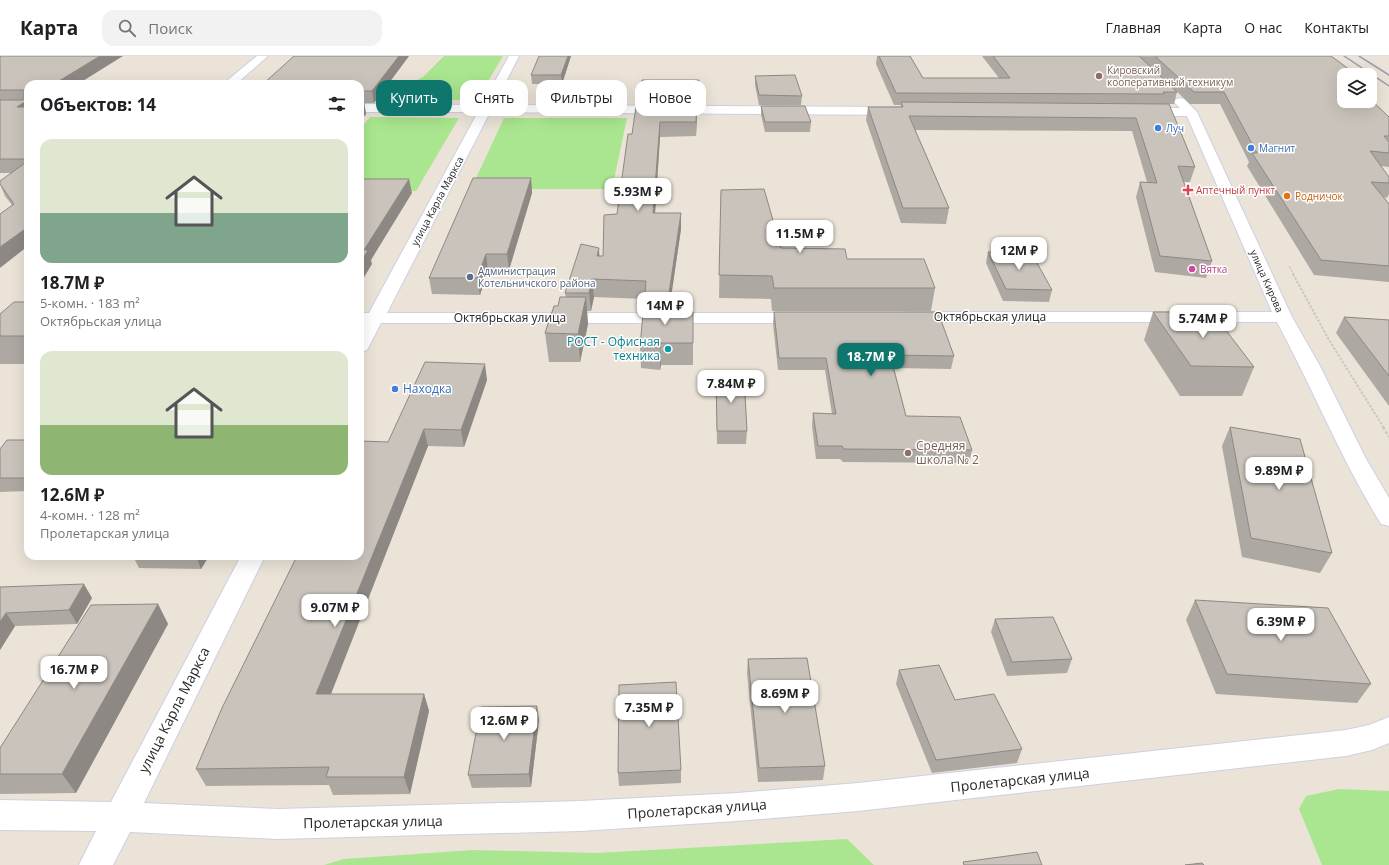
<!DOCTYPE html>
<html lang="ru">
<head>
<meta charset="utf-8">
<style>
	:root { --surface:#fff; --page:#f2f2f2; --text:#202124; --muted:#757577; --line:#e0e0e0; --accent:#0f766e }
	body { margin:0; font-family:"Open Sans",sans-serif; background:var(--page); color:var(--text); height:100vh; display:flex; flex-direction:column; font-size:15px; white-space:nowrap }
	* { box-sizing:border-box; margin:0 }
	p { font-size:13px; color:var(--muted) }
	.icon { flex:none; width:22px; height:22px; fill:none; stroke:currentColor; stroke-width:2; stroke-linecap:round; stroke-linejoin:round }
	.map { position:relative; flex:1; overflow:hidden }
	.panel { position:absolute; left:24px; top:24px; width:340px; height:480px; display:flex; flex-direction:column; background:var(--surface); border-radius:12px; box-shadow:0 4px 16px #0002 }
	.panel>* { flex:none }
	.top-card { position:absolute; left:376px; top:24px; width:380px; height:36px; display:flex; gap:8px }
	.buttons { position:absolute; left:1337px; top:12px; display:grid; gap:8px }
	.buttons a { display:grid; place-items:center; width:40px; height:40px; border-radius:8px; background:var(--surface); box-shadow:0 4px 16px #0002; font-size:20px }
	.price { position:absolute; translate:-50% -34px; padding:0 9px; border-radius:8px; background:#fff; color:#222; font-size:13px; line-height:26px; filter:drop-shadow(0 1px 2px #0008) }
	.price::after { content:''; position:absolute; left:50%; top:24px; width:12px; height:9px; margin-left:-6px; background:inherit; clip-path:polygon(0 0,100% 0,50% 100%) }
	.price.active { background:var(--accent); color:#fff }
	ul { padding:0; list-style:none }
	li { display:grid; align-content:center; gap:8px; height:212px; padding:0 16px }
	li span { display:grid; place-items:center; height:124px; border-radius:12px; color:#555 }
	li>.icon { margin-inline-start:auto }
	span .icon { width:72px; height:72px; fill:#fffc; stroke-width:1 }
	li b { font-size:17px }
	h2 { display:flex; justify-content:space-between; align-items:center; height:48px; padding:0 16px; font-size:17px }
	.pill { padding:0 14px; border-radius:12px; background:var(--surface); box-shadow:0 4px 16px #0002; font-size:14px; line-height:36px }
	.pill.active { background:var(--accent); color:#fff }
	header { display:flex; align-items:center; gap:24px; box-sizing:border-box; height:56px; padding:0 20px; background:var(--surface); border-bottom:1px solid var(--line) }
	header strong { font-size:19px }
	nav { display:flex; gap:22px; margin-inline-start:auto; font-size:14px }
	.search { width:280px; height:36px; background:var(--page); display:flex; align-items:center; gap:10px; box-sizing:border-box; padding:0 14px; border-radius:12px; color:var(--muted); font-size:15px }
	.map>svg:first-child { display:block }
	.green { fill:#aae68f }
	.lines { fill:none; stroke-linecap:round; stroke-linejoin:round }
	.minor-casing { stroke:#cdd0e2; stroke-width:2 }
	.path-far2 { stroke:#c7c7c7; stroke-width:1.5; stroke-dasharray:1.5 1; stroke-linecap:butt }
	.path-far1 { stroke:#c7c7c7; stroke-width:2; stroke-dasharray:2.5 1.5; stroke-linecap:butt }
	.path { stroke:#c7c7c7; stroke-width:2.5; stroke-dasharray:3 2; stroke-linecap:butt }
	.minor { fill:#fff; fill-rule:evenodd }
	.rail { stroke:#9a9db3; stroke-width:1.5 }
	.wall { fill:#ada8a1 }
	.shaded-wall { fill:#8d8883 }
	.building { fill:#c9c3bb; stroke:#8d8883 }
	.education-dot { fill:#8d6e63; stroke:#fff; stroke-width:1.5 }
	.shop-dot { fill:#3f7fe0; stroke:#fff; stroke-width:1.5 }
	.health-dot { fill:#e0444e; stroke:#fff; stroke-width:1.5 }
	.food-dot { fill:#e8710a; stroke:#fff; stroke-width:1.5 }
	.hotel-dot { fill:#d1479c; stroke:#fff; stroke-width:1.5 }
	.service-dot { fill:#5c6f8a; stroke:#fff; stroke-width:1.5 }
	.culture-dot { fill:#0f9aa8; stroke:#fff; stroke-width:1.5 }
	.labels { text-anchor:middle; stroke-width:3; stroke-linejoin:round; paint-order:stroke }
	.far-education-label { font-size:10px; fill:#785e54; stroke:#fff; text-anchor:start }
	.far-shop-label { font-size:10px; fill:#366cbe; stroke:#fff; text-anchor:start }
	.far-health-label { font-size:10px; fill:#be3a42; stroke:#fff; text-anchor:start }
	.far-food-label { font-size:10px; fill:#c56008; stroke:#fff; text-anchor:start }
	.far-street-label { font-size:10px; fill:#272727; stroke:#fff }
	.far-hotel-label { font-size:10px; fill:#b23c85; stroke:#fff; text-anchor:start }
	.far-service-label { font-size:10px; fill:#4e5e75; stroke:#fff; text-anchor:start }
	.street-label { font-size:12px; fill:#272727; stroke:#fff }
	.culture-label { font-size:12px; fill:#0d838f; stroke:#fff; text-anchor:end }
	.shop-label { font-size:12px; fill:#366cbe; stroke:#fff; text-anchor:start }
	.education-label { font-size:12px; fill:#785e54; stroke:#fff; text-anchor:start }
	.near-street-label { font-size:14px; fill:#272727; stroke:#fff }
</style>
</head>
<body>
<header>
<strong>Карта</strong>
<div class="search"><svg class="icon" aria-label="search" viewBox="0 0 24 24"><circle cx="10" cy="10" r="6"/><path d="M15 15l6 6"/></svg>Поиск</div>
<nav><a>Главная</a><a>Карта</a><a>О нас</a><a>Контакты</a></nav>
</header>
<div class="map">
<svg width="1389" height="809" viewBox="0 0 1389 809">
	<rect width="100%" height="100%" fill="#ebe3d7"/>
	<path class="green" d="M444 0H503L477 44H379L423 21Z
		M370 61 459 62 416 135 360 134V73Z
		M504 62H627L612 133H471Z
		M1339 733 1389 735V809H1322L1299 753 1306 740Z
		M847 783 874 809H324L344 803 473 794 597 797Z"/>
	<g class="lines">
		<defs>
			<path id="minor" d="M257 0H268L236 28H223Z
				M509 0H519L494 49 898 51 902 52 904 55 902 58 898 59 490 56 387 257H803L809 258 812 262 809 266 803 267H381L367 294 360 296V273L363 267H360V257H369L478 56H360V48L482 49Z
				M1180 42 1184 43 1197 56 1292 261 1320 310 1365 401 1389 442V470L1381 468C1341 403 1313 333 1277 266H909L903 265 900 261 903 257 909 256H1272L1187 60H1142L1138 59 1136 56 1138 53 1142 52H1180L1174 46 1176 43Z
				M241 500H265L144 747 278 753 580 745 737 737 858 727 1346 674 1369 669 1389 661V687L1372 694 1346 700 858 755 737 765 580 775 278 783 130 776 113 809H79L96 775 0 774V744L111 746Z"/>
		</defs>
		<use href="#minor" class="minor-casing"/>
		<path class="path-far2" d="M1289 210 1294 219"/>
		<path class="path-far1" d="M1293 218 1329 284 1384 372"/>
		<path class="path" d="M1383 371 1389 381"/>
		<use href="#minor" class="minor"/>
		<path class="rail" d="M1344 0 1389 30
			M1359 0 1389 19"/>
	</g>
	<path class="wall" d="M0 0 28 28V190L12 149 5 140 0 128V125L12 117H0Z
		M409 0 374 47H364L366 58 360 65V28Z
		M571 0 562 28H532L531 19Z
		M877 0H910L923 22H999L982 0H1139L1177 36 1174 48H1161L1195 111 1190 126H1184L1212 205 1206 222 1155 216 1136 141 1140 126H1147L1132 75 915 74 949 152 946 168 901 167 866 64 868 51H900L901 49H894L876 8Z
		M1139 0H1331L1344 19 1389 61V111L1381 110 1389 121V138L1387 142 1384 141 1389 148V226L1314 219 1247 110 1249 106 1220 48H1190Z
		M755 20 802 40 801 49H759L755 29Z
		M699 33 698 48H697L696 80 660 81 655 157 681 173 669 255 667 256H693V309H661L660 314 641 312 640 290 645 247V243L594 241 591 255H587L588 268 580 306H549L545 277 558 250 566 241 565 237 600 200H603L617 158 632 78 640 44 639 39Z
		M761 50 811 66 810 76H765L761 59Z
		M531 122 532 137 509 214H488L480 239 432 238 429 222Z
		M721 134 781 192 847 203 935 232 931 255H772L771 243 719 242Z
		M988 196 1052 234 1049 246 1003 245 986 207Z
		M28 246V308H0V258Z
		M774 256 954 300 951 313 894 312 906 360 972 394 969 407 843 406 840 403H816L812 370 813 357 832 358 825 314H778L773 268Z
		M1153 256 1254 311 1242 340H1180L1144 284Z
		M1344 261 1389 264V350L1336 277Z
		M716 321 747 375 746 388H717Z
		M487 324 464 391 428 390 330 638H424L429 655 410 738 333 739 329 729 206 730 196 713 388 386Z
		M1230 371 1332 497 1320 517 1242 501 1222 390Z
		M28 384V435L0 436V393Z
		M133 500H209L201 513 139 512Z
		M0 531 92 542 77 568 15 570 0 594Z
		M1195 544 1371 628 1357 647 1216 638 1186 564Z
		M158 548 168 568 76 737 0 738V692Z
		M995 563 1072 603 1067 617 1007 620 991 576Z
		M748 603 825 710 823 724 758 726 747 617Z
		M899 614 955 644 1022 693 1017 707 932 717 896 628Z
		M539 664 531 731 472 732 468 719Z
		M681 714V727L619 730 618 717Z"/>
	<path class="shaded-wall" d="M100 0H123L78 28H54Z
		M399 0H409L374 47 372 35Z
		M568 0H571L562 28 561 19Z
		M28 44V59L17 51Z
		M697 44V59L696 80V66Z
		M364 45 366 58 360 65V49Z
		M660 66V81L654 174 653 157Z
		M531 122 532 137 509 214 507 198Z
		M409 123 412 137 371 204 372 208 360 228V208L364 194Z
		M681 157V173L669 255V237Z
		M28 171V190L0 212V191Z
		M599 192 600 210 597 200Z
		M486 198 488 214 480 239 477 222Z
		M592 223 594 241 591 255 589 237Z
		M586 241 588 268 580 306 578 278Z
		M660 287 661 309 660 314Z
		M485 308 487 324 464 391 461 374Z
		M424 373 428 390 324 656 316 638Z
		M196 500H209L201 513Z
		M84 528 92 542 77 568 69 554Z
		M158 548 168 568 76 737 62 718Z
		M6 557 15 570 0 594V566Z
		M424 638 429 655 410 738 404 721Z
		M537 650 539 664 531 731 529 718Z"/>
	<path class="building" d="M0 0H100L54 28H28V44L17 51H28V103H0V44H23L24 43V34H0Z
		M294 0H399L372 35H360V28H263Z
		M539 0H568L561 19H531Z
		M879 0H910L923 22H1010L993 0H1139L1177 36H1163L1164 38 896 37Z
		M1155 0H1331L1357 19H1344V45H1370V43L1389 61V80H1384L1389 86V97L1370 95 1389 121V127L1371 126 1389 148V210L1321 204 1252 97H1257L1224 36H1194Z
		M795 19 802 40 759 39 755 20Z
		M642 24H699L698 39H639Z
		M637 44H697L696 66H660L653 157H681L669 237H645L646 225 592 223 589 237H565L581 188 599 192 597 200H603L604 159 617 158 628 78H632Z
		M360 45H364L360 49Z
		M901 46 1169 48 1195 111 1178 110 1212 205 1160 200 1140 126 1157 127 1136 62 909 60 949 152H903L868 51H903Z
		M761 50H805L811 66H765Z
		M28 105V171L0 191V158L14 148 0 128V125Z
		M473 122H531L507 198H486L477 222H429Z
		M360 123H409L364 194H368L360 208Z
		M764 133 781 192 845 193 847 203H924L935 232H774L772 220 719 219 721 134Z
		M988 196H1031L1052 234 1006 233Z
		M560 241H586L578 278 545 277 554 250H558Z
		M14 246H28V280H0V258Z
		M644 247H667L665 256H693V287H660V292L640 290Z
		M774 256H938L954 300 890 299 906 360 960 361 972 394 844 393 842 390H818L813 357 836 358 826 302H779Z
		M1153 256H1212L1254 311 1191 310Z
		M1344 261 1389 264V320Z
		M425 306 485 308 461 374 424 373 316 638H424L404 721H326L329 711 196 713 222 652 297 500H360V385L388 386Z
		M716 321H744L747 375H717Z
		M1230 371 1300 383 1332 497 1251 482Z
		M7 384H28V422H0V393Z
		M84 528 69 554 6 557 0 566V531Z
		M1195 544 1328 552 1371 628 1227 618Z
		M158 548 62 718H0V692L91 549Z
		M1053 561 1072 603 1012 606 995 563Z
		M807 602 825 710 759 712 748 603Z
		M939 609 955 644 994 638 1022 693 936 704 899 614Z
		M676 626 681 714 618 717 619 629Z
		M537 650 529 718 468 719 481 651Z
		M1037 796 1042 809H964L963 806Z
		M1202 807 1204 809H1185Z"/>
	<g class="education-dot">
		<circle cx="1099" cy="20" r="4"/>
		<circle cx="908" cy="397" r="4"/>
	</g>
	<g class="shop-dot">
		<circle cx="1158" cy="72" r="4"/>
		<circle cx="1251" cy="92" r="4"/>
		<circle cx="395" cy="333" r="4"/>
	</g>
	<path class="health-dot" d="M1186 128h4v4h4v4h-4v4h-4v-4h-4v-4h4z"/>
	<circle class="food-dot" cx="1287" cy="140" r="4"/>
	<circle class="hotel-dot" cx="1192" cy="213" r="4"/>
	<circle class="service-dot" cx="470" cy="221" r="4"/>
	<circle class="culture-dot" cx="668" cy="293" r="4"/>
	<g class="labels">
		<g class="far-education-label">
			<text x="1107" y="18">Кировский<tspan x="1107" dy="12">кооперативный техникум</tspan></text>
		</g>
		<g class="far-shop-label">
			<text x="1166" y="76">Луч</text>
			<text x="1259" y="96">Магнит</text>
		</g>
		<g class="far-health-label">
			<text x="1196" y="138">Аптечный пункт</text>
		</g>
		<g class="far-food-label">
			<text x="1295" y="144">Родничок</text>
		</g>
		<g class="far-street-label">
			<text transform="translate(437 145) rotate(-62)" y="4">улица Карла Маркса</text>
			<text transform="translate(1267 225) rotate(66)" y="4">улица Кирова</text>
		</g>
		<g class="far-hotel-label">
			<text x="1200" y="217">Вятка</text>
		</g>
		<g class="far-service-label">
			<text x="478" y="219">Администрация<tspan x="478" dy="12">Котельничского района</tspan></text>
		</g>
		<g class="street-label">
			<text x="990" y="265">Октябрьская улица</text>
			<text x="510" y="266">Октябрьская улица</text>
		</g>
		<g class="culture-label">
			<text x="660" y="290">РОСТ - Офисная<tspan x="660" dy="14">техника</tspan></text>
		</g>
		<g class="shop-label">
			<text x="403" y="337">Находка</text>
		</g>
		<g class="education-label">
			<text x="916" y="394">Средняя<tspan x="916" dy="14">школа № 2</tspan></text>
		</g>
		<g class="near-street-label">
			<text transform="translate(174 654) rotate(-63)" y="5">улица Карла Маркса</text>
			<text transform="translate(1020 724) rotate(-6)" y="5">Пролетарская улица</text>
			<text transform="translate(697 753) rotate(-4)" y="5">Пролетарская улица</text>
			<text transform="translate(373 766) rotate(-1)" y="5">Пролетарская улица</text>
		</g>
	</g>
</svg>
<div class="buttons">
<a><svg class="icon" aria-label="layers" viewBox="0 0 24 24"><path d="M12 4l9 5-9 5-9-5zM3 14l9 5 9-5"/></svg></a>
</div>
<b class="price" style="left:638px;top:156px">5.93M ₽</b>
<b class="price" style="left:800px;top:198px">11.5M ₽</b>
<b class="price" style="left:1019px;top:215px">12M ₽</b>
<b class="price" style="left:665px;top:270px">14M ₽</b>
<b class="price" style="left:1203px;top:283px">5.74M ₽</b>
<b class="price active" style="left:871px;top:321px">18.7M ₽</b>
<b class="price" style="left:731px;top:348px">7.84M ₽</b>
<b class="price" style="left:1279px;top:435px">9.89M ₽</b>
<b class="price" style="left:335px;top:572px">9.07M ₽</b>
<b class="price" style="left:1281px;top:586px">6.39M ₽</b>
<b class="price" style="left:74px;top:634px">16.7M ₽</b>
<b class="price" style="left:785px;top:658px">8.69M ₽</b>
<b class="price" style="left:649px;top:672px">7.35M ₽</b>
<b class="price" style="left:504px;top:685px">12.6M ₽</b>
<div class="top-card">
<a class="pill active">Купить</a>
<a class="pill">Снять</a>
<a class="pill">Фильтры</a>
<a class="pill">Новое</a>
</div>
<section class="panel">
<h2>Объектов: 14<svg class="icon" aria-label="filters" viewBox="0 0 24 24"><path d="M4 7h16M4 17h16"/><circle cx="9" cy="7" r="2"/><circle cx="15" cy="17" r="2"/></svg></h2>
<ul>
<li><span style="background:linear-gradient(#dfe7d0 60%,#7fa58c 0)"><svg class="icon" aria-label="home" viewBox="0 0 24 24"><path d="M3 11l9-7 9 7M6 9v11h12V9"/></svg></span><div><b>18.7M ₽</b><p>5-комн. · 183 m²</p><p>Октябрьская улица</p></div></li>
<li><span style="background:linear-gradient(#dfe7d0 60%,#8fb573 0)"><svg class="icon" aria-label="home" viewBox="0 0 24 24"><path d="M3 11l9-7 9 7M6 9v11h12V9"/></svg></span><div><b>12.6M ₽</b><p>4-комн. · 128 m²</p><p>Пролетарская улица</p></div></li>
</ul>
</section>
</div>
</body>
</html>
